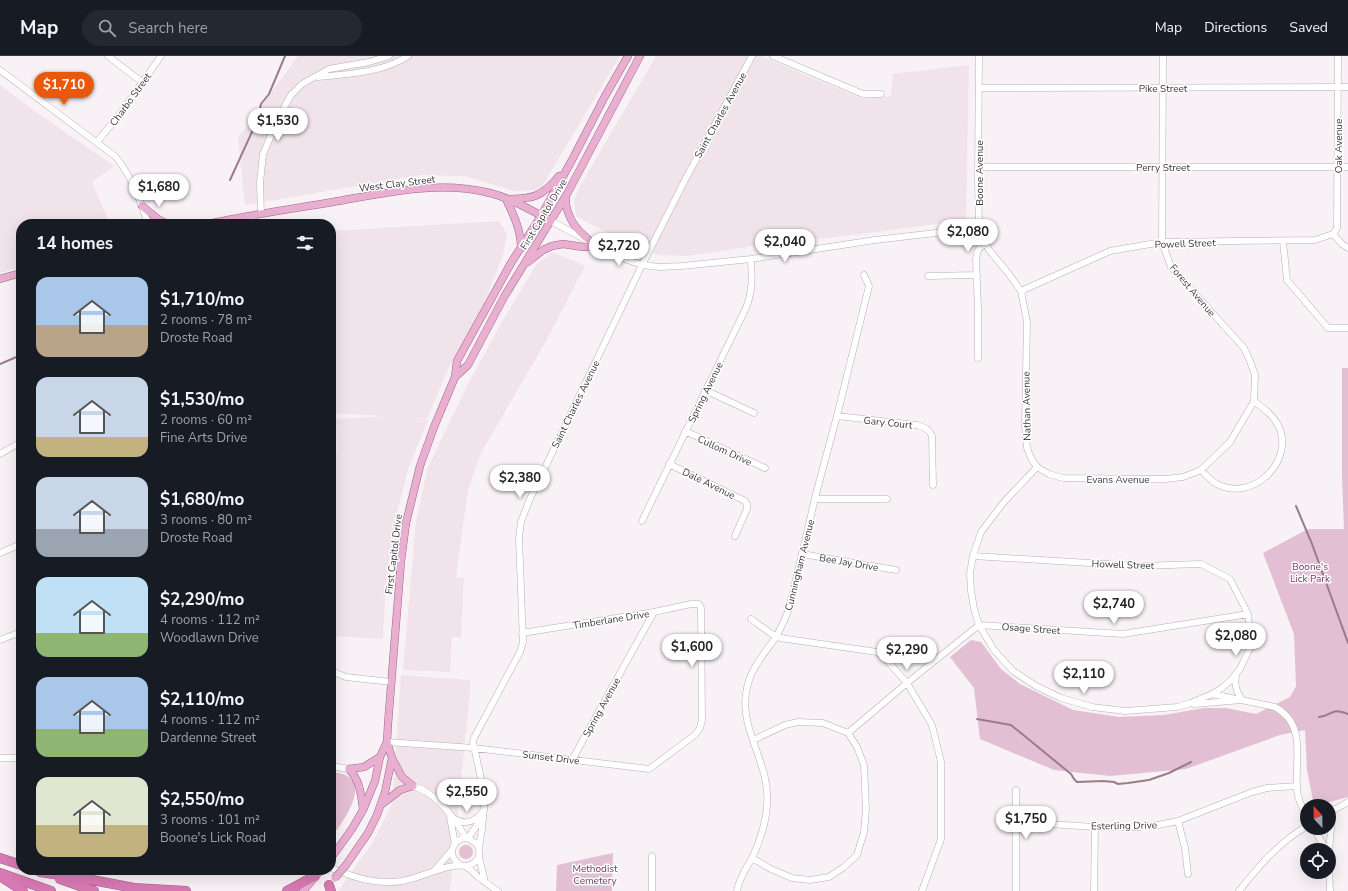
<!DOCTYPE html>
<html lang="en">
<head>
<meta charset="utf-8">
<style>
	:root { --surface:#171b24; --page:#242831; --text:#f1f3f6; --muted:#9ea1a6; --line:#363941; --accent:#ea580c }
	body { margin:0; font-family:"Nunito Sans",sans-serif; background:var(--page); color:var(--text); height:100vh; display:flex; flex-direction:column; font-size:15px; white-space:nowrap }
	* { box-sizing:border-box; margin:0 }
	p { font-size:13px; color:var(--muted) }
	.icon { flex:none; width:22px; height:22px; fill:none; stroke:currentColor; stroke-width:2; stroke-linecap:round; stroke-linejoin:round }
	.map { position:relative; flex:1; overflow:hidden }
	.panel { position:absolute; left:16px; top:163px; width:320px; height:656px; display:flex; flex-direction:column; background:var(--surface); border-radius:16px; box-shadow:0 4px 16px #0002 }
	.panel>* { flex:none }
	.needle { width:26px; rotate:338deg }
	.buttons { position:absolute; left:1300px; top:743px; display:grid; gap:8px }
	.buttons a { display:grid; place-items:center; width:36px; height:36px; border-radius:50%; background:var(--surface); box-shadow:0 4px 16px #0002; font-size:20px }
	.price { position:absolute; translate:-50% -34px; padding:0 9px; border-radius:14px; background:#fff; color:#222; font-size:13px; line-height:26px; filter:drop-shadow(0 1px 2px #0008) }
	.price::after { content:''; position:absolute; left:50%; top:24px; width:12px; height:9px; margin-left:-6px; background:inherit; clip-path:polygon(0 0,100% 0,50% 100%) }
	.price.current { background:var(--accent); color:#fff }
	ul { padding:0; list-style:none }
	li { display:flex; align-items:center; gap:12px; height:100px; padding:0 20px }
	li span { display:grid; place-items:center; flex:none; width:112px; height:80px; border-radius:12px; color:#555 }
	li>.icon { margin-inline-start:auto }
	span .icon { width:48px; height:48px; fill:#fffc; stroke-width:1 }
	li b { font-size:17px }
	h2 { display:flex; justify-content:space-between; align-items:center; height:48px; padding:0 20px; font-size:17px }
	header { display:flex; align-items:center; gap:24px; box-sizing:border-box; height:56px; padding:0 20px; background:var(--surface); border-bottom:1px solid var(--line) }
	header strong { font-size:19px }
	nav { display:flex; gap:22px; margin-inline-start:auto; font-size:14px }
	.search { width:280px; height:36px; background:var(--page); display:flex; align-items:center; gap:10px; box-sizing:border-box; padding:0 14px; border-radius:22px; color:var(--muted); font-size:15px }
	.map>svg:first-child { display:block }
	.built { fill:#f1e3ea }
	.green { fill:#e2bfd2 }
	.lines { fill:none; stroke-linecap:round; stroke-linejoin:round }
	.stream { stroke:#9b7b8d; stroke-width:2 }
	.minor-casing { stroke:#b6b0b3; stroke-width:7 }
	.major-casing { stroke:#a26389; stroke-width:8 }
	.highway-casing { stroke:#a26389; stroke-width:10 }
	.minor { stroke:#fff; stroke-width:6 }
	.major { stroke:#e8afd1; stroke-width:7 }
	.highway { stroke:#d879b3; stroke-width:9 }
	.major-bridge-casing { stroke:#a26389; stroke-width:8; stroke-linecap:butt }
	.major-bridge { stroke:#e8afd1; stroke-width:7 }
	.labels { text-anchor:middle; stroke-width:3; stroke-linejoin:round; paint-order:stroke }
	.street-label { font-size:10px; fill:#3d3a3c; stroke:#fff }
	.park-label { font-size:10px; fill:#743b5e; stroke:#fff }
</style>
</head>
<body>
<header>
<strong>Map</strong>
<div class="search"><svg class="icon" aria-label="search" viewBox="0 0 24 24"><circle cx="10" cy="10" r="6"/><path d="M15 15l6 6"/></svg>Search here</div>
<nav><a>Map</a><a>Directions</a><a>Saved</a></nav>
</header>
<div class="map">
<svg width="1348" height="835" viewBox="0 0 1348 835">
	<rect width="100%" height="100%" fill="#f8f1f5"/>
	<path class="built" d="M298 0H620L540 134 514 135 465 120 421 119 245 149 238 82Z
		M656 0H760L863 43 891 40 893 18 969 9 966 164 837 181 765 188 688 200 660 199 638 193 576 160 574 145 579 132Z
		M0 29 33 54 114 110 92 126 110 168H21V211L0 217Z
		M499 165 507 178 503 199 483 250 448 313 427 363 413 362 428 364 408 413 398 452 392 485 386 527 383 583 331 580V396L337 395 336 363 387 360 331 357V175Z
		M552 196 585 210 546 285 481 397 468 434 456 521 464 522 461 581H452L450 616 403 614 416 465 428 411 469 326 503 264 536 209Z
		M401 619 471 624 450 835H338L373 786 392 748Z"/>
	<path class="green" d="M1342 312H1348V741L1314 750 1307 714 1305 674 1280 679 1186 713 1110 720 1054 714 980 683 974 632 950 601 971 584 981 586 1001 613 1020 628 1073 654 1119 661 1164 659 1204 652H1226L1256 658 1290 641 1296 630 1294 578 1263 497 1308 473H1344L1342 422Z
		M331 716C377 719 346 762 331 782Z
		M459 796a7 7 0 1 1 14 0a7 7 0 1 1-14 0Z
		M613 797 612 835H556L557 809Z"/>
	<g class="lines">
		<path class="stream" d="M230 124 257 65 261 48 269 38 285 0
			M0 308 21 299
			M1296 450 1312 488 1348 587
			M1319 661C1335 659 1330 651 1348 658
			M977 663 1011 669 1071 718 1074 723 1077 726 1103 725 1114 726 1118 728 1128 727 1149 724 1169 717 1191 706"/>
		<defs>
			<path id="minor" d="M108 0 143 27
				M773 0 863 38H881
				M979 0 978 124 979 172 983 183 989 194 1008 217 1021 235 1027 266 1025 369 1027 392 1031 402 1037 411 1049 418 1063 422 1165 423 1183 421 1201 414 1230 386 1254 345 1255 319 1250 305 1244 292 1171 211 1162 186 1163 0
				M0 14 116 101C132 122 140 143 148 168
				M318 21C348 18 382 17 408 0
				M979 32 1348 31
				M97 86 120 58 161 0
				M978 111H1348
				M261 158 260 127 263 98 279 61 291 39 302 28 329 13 369 6 389 0
				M252 160 253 168
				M551 165 616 200 642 209 660 211 682 210 751 203 875 184 979 172
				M1333 178 1337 172 1338 0
				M1333 178 1342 188 1348 192
				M1283 185 1287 224 1328 272H1348
				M928 220 977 219
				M1021 235 1110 195 1162 186 1315 184 1333 178
				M978 302V254L976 203 978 194 985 187
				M705 334 754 357
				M837 360 917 369C924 371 929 373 932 380L933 429
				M685 375 765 412
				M0 398 21 386
				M669 408 745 445 747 448V453L735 480
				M1201 414C1206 419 1211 425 1217 428 1253 447 1296 404 1278 369 1272 358 1263 352 1254 345
				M816 443H887
				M642 465 746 252C753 234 752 222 751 203
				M0 497 21 488
				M802 498 896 514
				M973 500 1139 510 1201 508 1230 523 1248 558 1251 590 1240 613 1231 624 1222 632 1212 638 1191 647 1177 651 1125 655 1092 651 1061 642 1036 630 1013 615 994 594 979 569 974 553 971 535 970 517 973 500 981 476 1004 446 1037 411
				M751 563 776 581 787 583 877 596 884 601 907 627 932 669 941 706V783L922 835
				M979 569 1123 578 1248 558
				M0 584 21 576
				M331 615 346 621 391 626
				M1212 638 1275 651C1310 670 1292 709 1298 740 1300 748 1303 753 1307 760
				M1194 648 1242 644C1237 636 1234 630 1236 620
				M848 677 907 627 979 569
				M387 686 474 692 649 713 695 679 700 672 702 664 701 552 699 548H691L654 556 522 577
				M0 702H21
				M572 704 654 556
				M331 710 349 713
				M413 730C437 737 454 761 466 782
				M1016 734V835
				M1332 755 1348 746
				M450 761 455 788
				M455 763C467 770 476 765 484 754
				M1178 765 1185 792 1188 818
				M1017 766 1095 771H1138L1158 769 1178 765 1252 736 1267 732 1297 730
				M1314 772 1326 794
				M468 782 482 762
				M479 791 482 773 485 741 473 686 474 682 520 596 523 586 519 482 521 466 529 445 642 209 686 122 752 0
				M1329 794 1333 753
				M479 801 485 826
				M752 802 771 813 792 822 810 824 829 821 844 811 857 799 864 776 866 753 864 709 857 691 848 677 823 667 798 666 785 669 753 684
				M1329 803 1330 835
				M460 809C446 799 452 782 468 782L477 788C483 799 477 808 466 810
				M331 812C355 822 377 829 402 825 418 823 451 806 464 810 470 812 474 817 478 821 485 826 491 831 498 835
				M434 815 452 794
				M652 835V800
				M737 835C739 822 746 813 752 802 760 785 766 767 767 749 771 709 740 676 746 637 749 614 764 598 776 581 781 572 785 563 789 553L816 438 837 360 869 230 864 219
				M1094 835 1095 771
				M1239 835C1260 809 1278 787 1307 770"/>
			<path id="major" d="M566 140C565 145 566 148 567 153 572 171 583 179 596 190
				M506 143C514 160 521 174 521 192
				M508 143C534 143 543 140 559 120
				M142 150 158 163 168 168
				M207 168C249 159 291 153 333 146 384 137 439 124 490 137 510 142 533 155 551 165
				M528 206 543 194 552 190 563 188 583 191 596 190
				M0 223 21 217
				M455 321 468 309 504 241 567 138 640 0
				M392 702 402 721 413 730
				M349 713C360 725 361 737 363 753
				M349 713 364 711 380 701
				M382 748 400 734 413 730
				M331 802 352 773 363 754 375 725 380 701 387 686
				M346 809 368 777 377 759 385 736 392 702 387 686 388 668 401 505 406 467 420 410 434 371 455 321 457 305 511 207 541 160 572 104 604 42 628 0
				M303 835 321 814"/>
			<path id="highway" d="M0 802 21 809
				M40 816 87 823 134 832 186 835
				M0 817 51 835
				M3 822 23 835
				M60 823 94 835
				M329 829 331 835
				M287 835 315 820"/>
		</defs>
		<use href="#minor" class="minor-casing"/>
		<use href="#major" class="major-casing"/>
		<use href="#highway" class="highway-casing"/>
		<use href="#minor" class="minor"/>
		<use href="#major" class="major"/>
		<use href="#highway" class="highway"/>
		<defs>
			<path id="major-bridge" d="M335 822 346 809"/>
		</defs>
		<use href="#major-bridge" class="major-bridge-casing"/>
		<use href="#major-bridge" class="major-bridge"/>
	</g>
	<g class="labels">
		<g class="street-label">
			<text x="1163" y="36">Pike Street</text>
			<text transform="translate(130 43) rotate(-54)" y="4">Charbo Street</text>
			<text transform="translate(720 59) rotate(-61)" y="4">Saint Charles Avenue</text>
			<text transform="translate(1338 90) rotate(-90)" y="4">Oak Avenue</text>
			<text x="1163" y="115">Perry Street</text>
			<text transform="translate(979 117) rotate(-90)" y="4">Boone Avenue</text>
			<text transform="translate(397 127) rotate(-7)" y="4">West Clay Street</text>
			<text transform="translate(543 158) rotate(-59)" y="4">First Capitol Drive</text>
			<text transform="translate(1185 187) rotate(-2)" y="4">Powell Street</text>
			<text transform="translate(1193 234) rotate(50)" y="4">Forest Avenue</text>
			<text transform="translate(705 336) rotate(-64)" y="4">Spring Avenue</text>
			<text transform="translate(575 348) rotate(-64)" y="4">Saint Charles Avenue</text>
			<text transform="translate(1026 350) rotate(-91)" y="4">Nathan Avenue</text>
			<text transform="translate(888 366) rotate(6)" y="4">Gary Court</text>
			<text transform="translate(725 394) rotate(25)" y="4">Cullom Drive</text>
			<text x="1118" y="427">Evans Avenue</text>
			<text transform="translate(709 427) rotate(26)" y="4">Dale Avenue</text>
			<text transform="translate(393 498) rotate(-83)" y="4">First Capitol Drive</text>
			<text transform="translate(849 506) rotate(10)" y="4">Bee Jay Drive</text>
			<text transform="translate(1123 508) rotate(2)" y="4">Howell Street</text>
			<text transform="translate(799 509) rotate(-76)" y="4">Cunningham Avenue</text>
			<text transform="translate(611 563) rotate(-9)" y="4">Timberlane Drive</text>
			<text transform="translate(1031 572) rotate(4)" y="4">Osage Street</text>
			<text transform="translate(601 651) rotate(-61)" y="4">Spring Avenue</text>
			<text transform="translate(551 701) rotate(7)" y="4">Sunset Drive</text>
			<text transform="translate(1124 769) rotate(-1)" y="4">Esterling Drive</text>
		</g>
		<g class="park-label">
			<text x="1310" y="514">Boone's<tspan x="1310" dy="12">Lick Park</tspan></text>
			<text x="595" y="816">Methodist<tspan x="595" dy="12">Cemetery</tspan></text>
		</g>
	</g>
</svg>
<div class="buttons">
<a><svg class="needle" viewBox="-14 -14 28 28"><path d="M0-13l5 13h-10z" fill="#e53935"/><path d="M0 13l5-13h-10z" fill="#9ea1a6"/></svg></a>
<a><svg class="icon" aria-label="locate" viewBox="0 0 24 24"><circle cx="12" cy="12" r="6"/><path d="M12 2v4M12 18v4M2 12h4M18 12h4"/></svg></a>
</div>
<b class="price current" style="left:64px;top:50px">$1,710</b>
<b class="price" style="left:278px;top:86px">$1,530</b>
<b class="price" style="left:159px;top:152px">$1,680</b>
<b class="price" style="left:968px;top:197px">$2,080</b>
<b class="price" style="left:785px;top:207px">$2,040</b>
<b class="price" style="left:619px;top:211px">$2,720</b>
<b class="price" style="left:520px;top:443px">$2,380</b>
<b class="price" style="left:1114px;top:569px">$2,740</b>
<b class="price" style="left:1236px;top:601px">$2,080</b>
<b class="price" style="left:692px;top:612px">$1,600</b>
<b class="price" style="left:907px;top:615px">$2,290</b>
<b class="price" style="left:1084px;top:639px">$2,110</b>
<b class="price" style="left:467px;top:757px">$2,550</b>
<b class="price" style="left:1026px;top:784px">$1,750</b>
<section class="panel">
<h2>14 homes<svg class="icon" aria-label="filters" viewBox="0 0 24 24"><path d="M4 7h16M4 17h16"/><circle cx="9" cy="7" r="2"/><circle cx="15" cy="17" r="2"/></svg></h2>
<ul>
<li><span style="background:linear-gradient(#a9c7e8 60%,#b9a48a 0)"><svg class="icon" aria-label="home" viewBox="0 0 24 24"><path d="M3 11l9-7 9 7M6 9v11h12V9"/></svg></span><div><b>$1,710/mo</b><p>2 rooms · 78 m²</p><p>Droste Road</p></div></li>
<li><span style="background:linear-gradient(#c9d6e8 75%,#c2b280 0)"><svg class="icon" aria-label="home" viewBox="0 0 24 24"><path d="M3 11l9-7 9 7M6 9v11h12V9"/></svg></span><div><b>$1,530/mo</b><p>2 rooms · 60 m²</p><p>Fine Arts Drive</p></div></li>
<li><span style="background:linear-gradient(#c9d6e8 65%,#9aa5b1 0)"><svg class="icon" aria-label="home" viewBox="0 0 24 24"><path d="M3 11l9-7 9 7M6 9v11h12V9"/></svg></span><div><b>$1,680/mo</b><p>3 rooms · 80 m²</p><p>Droste Road</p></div></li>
<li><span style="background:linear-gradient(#bfe0f5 70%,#8fb573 0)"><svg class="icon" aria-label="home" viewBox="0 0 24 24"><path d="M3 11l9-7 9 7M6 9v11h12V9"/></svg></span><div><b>$2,290/mo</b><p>4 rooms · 112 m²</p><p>Woodlawn Drive</p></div></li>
<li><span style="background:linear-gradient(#a9c7e8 65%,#8fb573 0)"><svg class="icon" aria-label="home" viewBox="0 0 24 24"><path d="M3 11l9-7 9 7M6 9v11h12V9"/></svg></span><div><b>$2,110/mo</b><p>4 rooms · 112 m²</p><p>Dardenne Street</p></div></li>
<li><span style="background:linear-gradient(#dfe7d0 60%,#c2b280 0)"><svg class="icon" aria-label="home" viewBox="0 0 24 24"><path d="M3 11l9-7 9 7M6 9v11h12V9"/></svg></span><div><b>$2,550/mo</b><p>3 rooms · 101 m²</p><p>Boone's Lick Road</p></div></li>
</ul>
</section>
</div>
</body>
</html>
